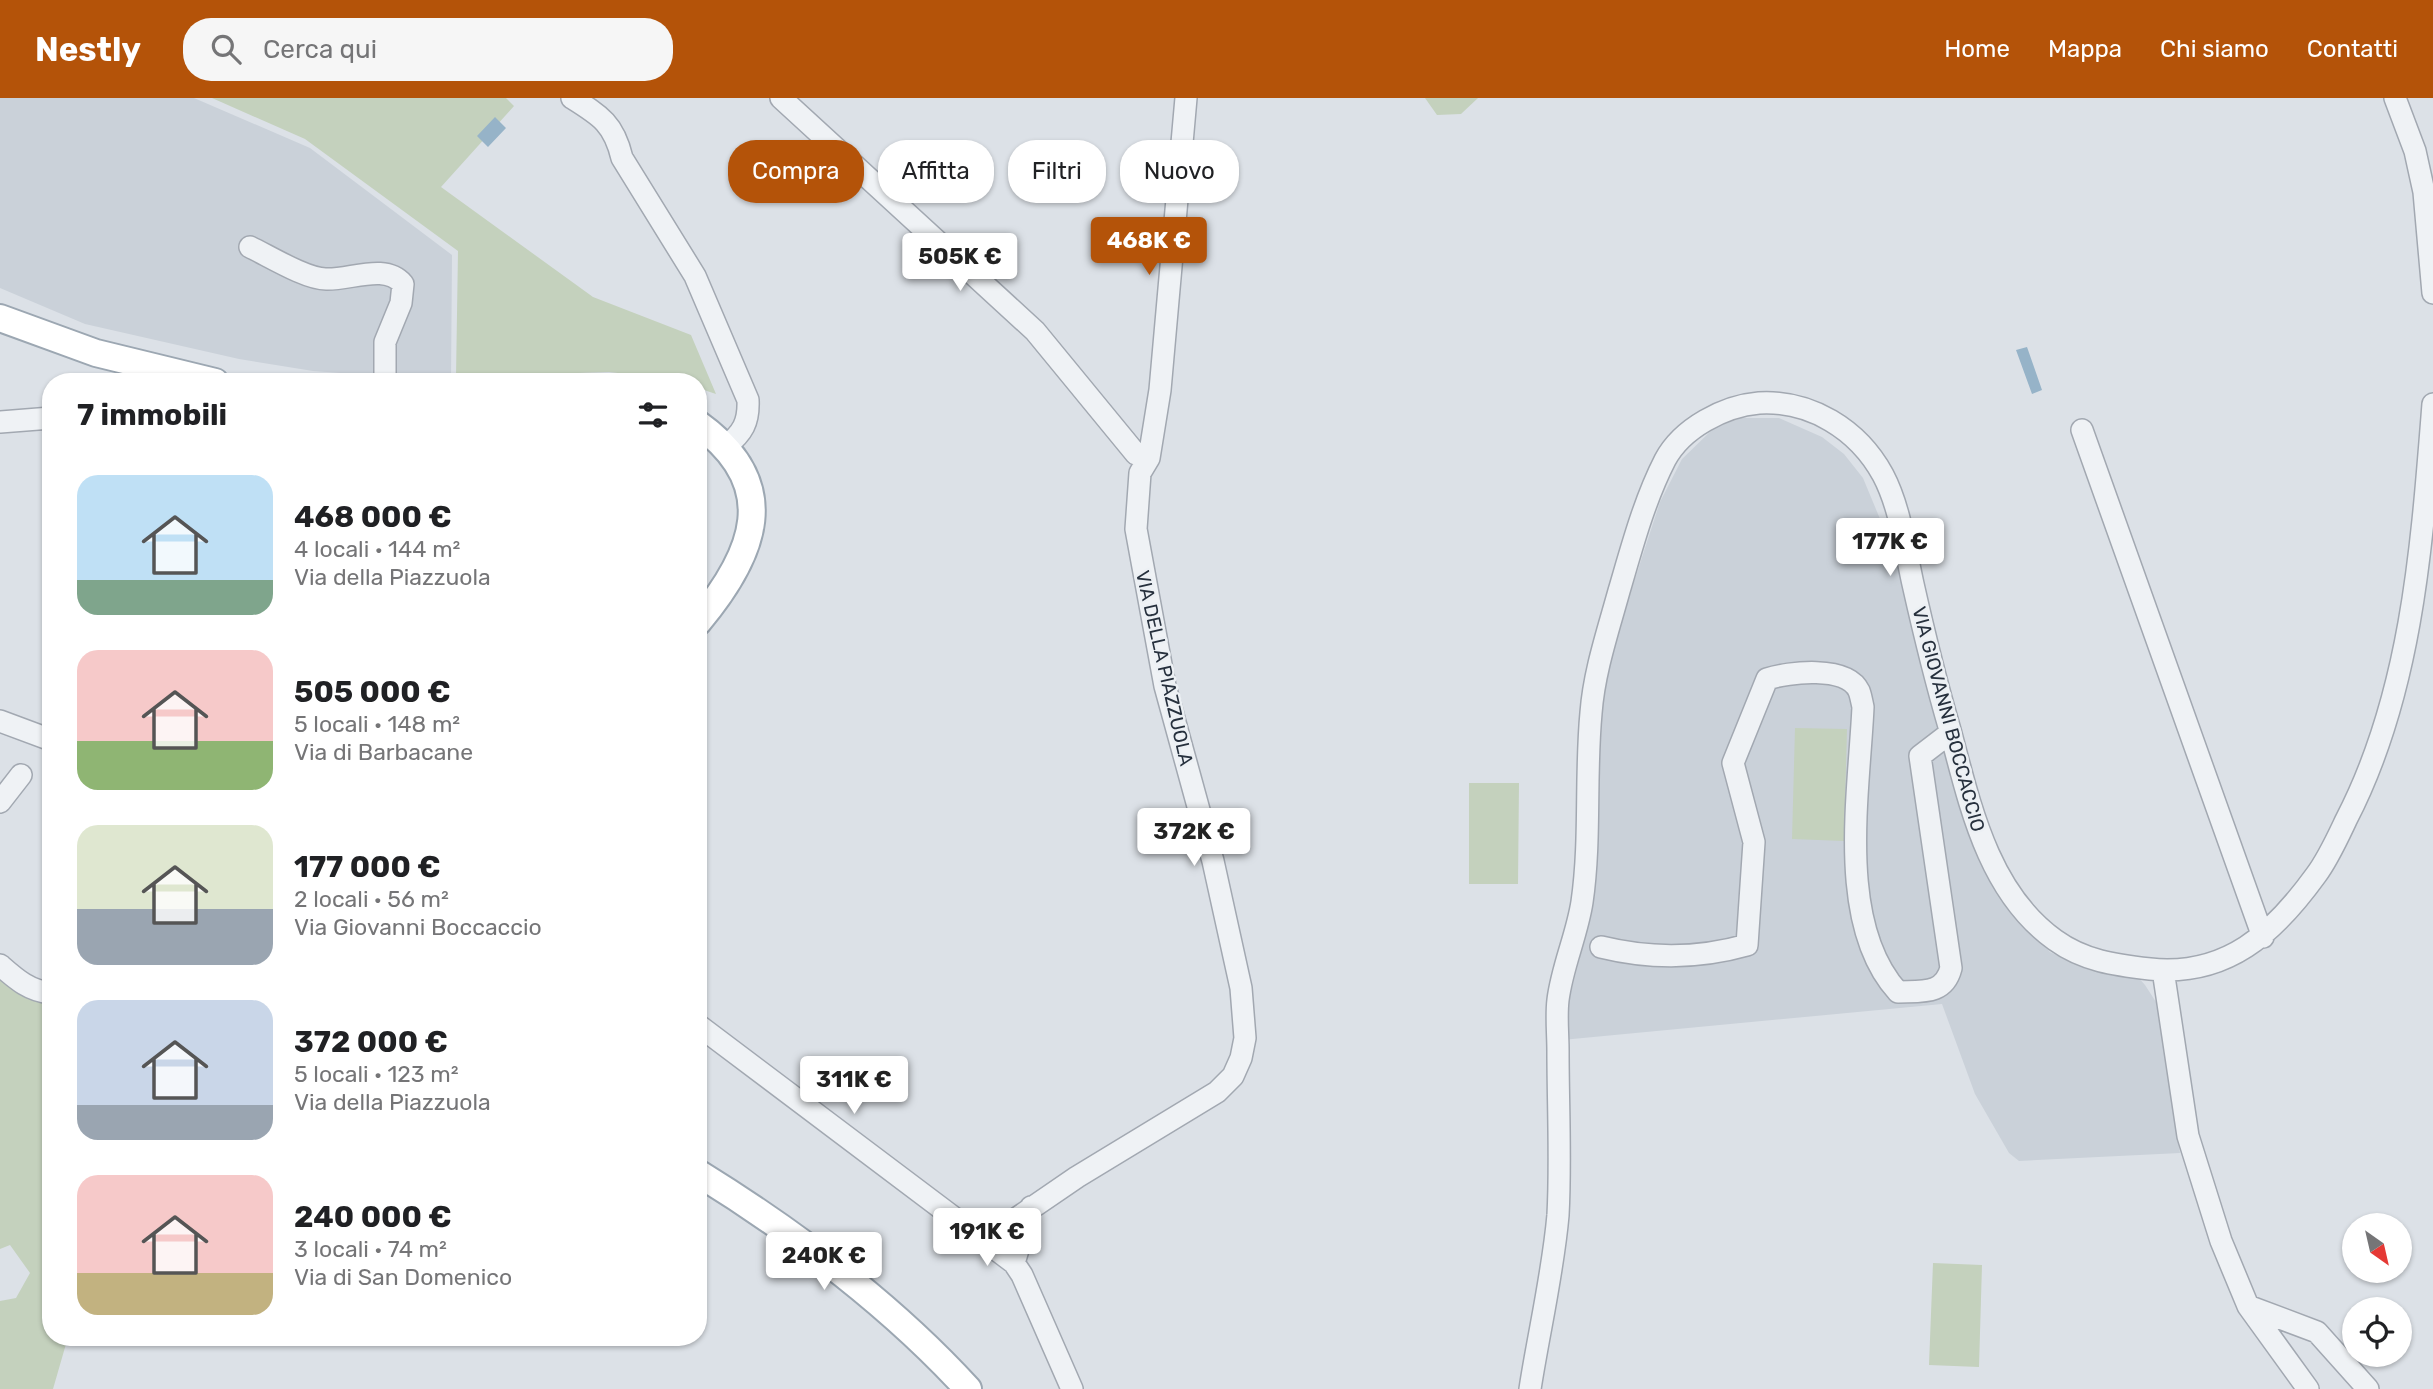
<!DOCTYPE html>
<html lang="it">
<head>
<meta charset="utf-8">
<style>
	:root { --surface:#fff; --page:#f6f6f6; --text:#202124; --muted:#757577; --accent:#b45309 }
	body { margin:0; font-family:Rubik,sans-serif; background:var(--page); color:var(--text); height:100vh; display:flex; flex-direction:column; font-size:26px; white-space:nowrap }
	* { box-sizing:border-box; margin:0 }
	p { font-size:23px; color:var(--muted) }
	.icon { flex:none; width:38px; height:38px; fill:none; stroke:currentColor; stroke-width:2; stroke-linecap:round; stroke-linejoin:round }
	.map { position:relative; flex:1; overflow:hidden }
	.details { position:absolute; left:42px; top:275px; width:665px; height:973px; display:flex; flex-direction:column; background:var(--surface); border-radius:28px; box-shadow:0 2px 5px #0004 }
	.details>* { flex:none }
	.top-card { position:absolute; left:728px; top:42px; width:665px; height:63px; display:flex; gap:14px }
	.needle { width:46px; rotate:146deg }
	.controls { position:absolute; left:2342px; top:1115px; display:grid; gap:14px }
	.controls a { display:grid; place-items:center; width:70px; height:70px; border-radius:50%; background:var(--surface); box-shadow:0 2px 5px #0004; font-size:35px }
	.price { position:absolute; translate:-50% -60px; padding:0 16px; border-radius:7px; background:#fff; color:#222; font-size:23px; line-height:46px; filter:drop-shadow(0 2px 4px #0008) }
	.price::after { content:''; position:absolute; left:50%; top:42px; width:21px; height:16px; margin-left:-10px; background:inherit; clip-path:polygon(0 0,100% 0,50% 100%) }
	.price.selected { background:var(--accent); color:#fff }
	ul { padding:0; list-style:none }
	li { display:flex; align-items:center; gap:21px; height:175px; padding:0 35px }
	li span { display:grid; place-items:center; flex:none; width:196px; height:140px; border-radius:21px; color:#555 }
	li>.icon { margin-inline-start:auto }
	span .icon { width:84px; height:84px; fill:#fffc; stroke-width:1 }
	li b { font-size:30px }
	h2 { display:flex; justify-content:space-between; align-items:center; height:84px; padding:0 35px; font-size:30px }
	.chip { padding:0 24px; border-radius:28px; background:var(--surface); box-shadow:0 2px 5px #0004; font-size:24px; line-height:63px }
	.chip.selected { background:var(--accent); color:#fff }
	header { display:flex; align-items:center; gap:42px; box-sizing:border-box; height:98px; padding:0 35px; background:var(--accent); color:#fff }
	header strong { font-size:33px }
	nav { display:flex; gap:38px; margin-inline-start:auto; font-size:24px }
	.search { width:490px; height:63px; background:var(--page); display:flex; align-items:center; gap:18px; box-sizing:border-box; padding:0 24px; border-radius:28px; color:var(--muted); font-size:26px }
	.map>svg:first-child { display:block }
	.built { fill:#cad1d9 }
	.green { fill:#c4d1bd }
	.water { fill:#96b3c8 }
	.lines { fill:none; stroke-linecap:round; stroke-linejoin:round }
	.minor-casing { stroke:#a2a8b1; stroke-width:24 }
	.major-casing { stroke:#9ca7b2; stroke-width:30 }
	.minor { stroke:#eff2f5; stroke-width:21 }
	.major { stroke:#fff; stroke-width:26 }
	.labels { text-anchor:middle; stroke-width:5; stroke-linejoin:round; paint-order:stroke }
	.street-label { font-size:19px; fill:#26303d; stroke:#ecf0f4 }
</style>
</head>
<body>
<header>
<strong>Nestly</strong>
<div class="search"><svg class="icon" aria-label="search" viewBox="0 0 24 24"><circle cx="10" cy="10" r="6"/><path d="M15 15l6 6"/></svg>Cerca qui</div>
<nav><a>Home</a><a>Mappa</a><a>Chi siamo</a><a>Contatti</a></nav>
</header>
<div class="map">
<svg width="2433" height="1291" viewBox="0 0 2433 1291">
	<rect width="100%" height="100%" fill="#dce1e7"/>
	<path class="built" d="M0 0H194L310 50 452 157 451 283 313 273 239 261 85 226 0 190Z
		M1741 320H1779L1822 339 1844 356 1863 380 1895 457 1986 774 2010 815 2050 854 2083 870 2136 877 2145 887 2156 904 2180 1055 2019 1063 2009 1055 1975 996 1942 906 1562 942 1563 926 1592 812 1599 703 1597 608 1607 567 1660 404 1682 361 1714 330Z"/>
	<path class="green" d="M212 0H506L514 8 441 89 593 199 691 237 716 296 698 290V284L609 274 456 279 458 153 305 41Z
		M1425 0H1478L1461 16 1437 17Z
		M1795 630 1847 631 1844 743 1792 741Z
		M1469 685H1519L1518 786H1469Z
		M0 878 51 904V1239H68L53 1291H0V1203L16 1200 30 1175 10 1147 0 1151Z
		M1933 1165 1982 1167 1979 1269 1929 1267Z"/>
	<path class="water" d="M495 19 506 30 488 49 477 38Z
		M2027 249 2042 292 2032 296 2016 252Z"/>
	<g class="lines">
		<defs>
			<path id="minor" d="M572 0C601 18 614 26 622 60L695 178 748 302C749 324 743 335 725 349
				M781 0 1035 233 1136 356 1149 360
				M2395 0 2415 53 2424 94 2433 195
				M250 149C269 158 306 181 326 181 351 182 385 165 403 186L401 205 385 244V284
				M0 324 51 320
				M2082 332 2263 839
				M0 623 51 642
				M0 704 21 677
				M1601 849C1650 861 1698 861 1747 847L1754 744 1733 665 1767 581C1788 574 1847 567 1859 593 1861 598 1862 605 1863 609 1859 696 1836 826 1898 894 1922 893 1944 897 1951 870L1920 658 1950 635
				M0 867C16 881 29 893 51 895
				M2163 872 2188 1038 2221 1143 2248 1208 2308 1291
				M698 927 1014 1165 1022 1177 1072 1291
				M985 1142 1077 1079 1217 994 1233 978 1241 960 1245 940 1241 890 1213 763 1165 588 1136 431 1140 375 1149 360 1160 292 1186 0
				M1014 1165 1031 1109
				M2248 1208 2317 1234 2368 1291
				M1530 1291C1539 1233 1553 1175 1558 1117 1561 1063 1558 1007 1558 953 1558 936 1556 918 1558 902 1562 869 1577 837 1582 804 1591 742 1585 678 1591 615 1594 574 1608 533 1619 493 1632 449 1644 403 1665 362 1682 330 1724 308 1759 305 1810 302 1858 331 1883 377 1900 409 1905 450 1913 486 1924 535 1936 584 1950 632 1970 707 1988 794 2055 842 2084 863 2115 867 2150 871 2227 879 2274 835 2316 777 2328 761 2337 741 2346 722 2412 595 2422 446 2433 306"/>
			<path id="major" d="M0 220 96 255 215 284
				M698 326C783 387 755 456 698 524
				M698 1075C795 1135 891 1207 968 1291"/>
		</defs>
		<use href="#minor" class="minor-casing"/>
		<use href="#major" class="major-casing"/>
		<use href="#minor" class="minor"/>
		<use href="#major" class="major"/>
	</g>
	<g class="labels">
		<g class="street-label">
			<text transform="translate(1165 570) rotate(77)" y="7">VIA DELLA PIAZZUOLA</text>
			<text transform="translate(1949 621) rotate(75)" y="7">VIA GIOVANNI BOCCACCIO</text>
		</g>
	</g>
</svg>
<div class="controls">
<a><svg class="needle" viewBox="-14 -14 28 28"><path d="M0-13l5 13h-10z" fill="#e53935"/><path d="M0 13l5-13h-10z" fill="#757577"/></svg></a>
<a><svg class="icon" aria-label="locate" viewBox="0 0 24 24"><circle cx="12" cy="12" r="6"/><path d="M12 2v4M12 18v4M2 12h4M18 12h4"/></svg></a>
</div>
<b class="price selected" style="left:1149px;top:179px">468K €</b>
<b class="price" style="left:960px;top:195px">505K €</b>
<b class="price" style="left:1890px;top:480px">177K €</b>
<b class="price" style="left:1194px;top:770px">372K €</b>
<b class="price" style="left:854px;top:1018px">311K €</b>
<b class="price" style="left:987px;top:1170px">191K €</b>
<b class="price" style="left:824px;top:1194px">240K €</b>
<div class="top-card">
<a class="chip selected">Compra</a>
<a class="chip">Affitta</a>
<a class="chip">Filtri</a>
<a class="chip">Nuovo</a>
</div>
<section class="details">
<h2>7 immobili<svg class="icon" aria-label="filters" viewBox="0 0 24 24"><path d="M4 7h16M4 17h16"/><circle cx="9" cy="7" r="2"/><circle cx="15" cy="17" r="2"/></svg></h2>
<ul>
<li><span style="background:linear-gradient(#bfe0f5 75%,#7fa58c 0)"><svg class="icon" aria-label="home" viewBox="0 0 24 24"><path d="M3 11l9-7 9 7M6 9v11h12V9"/></svg></span><div><b>468 000 €</b><p>4 locali · 144 m²</p><p>Via della Piazzuola</p></div></li>
<li><span style="background:linear-gradient(#f6c9c9 65%,#8fb573 0)"><svg class="icon" aria-label="home" viewBox="0 0 24 24"><path d="M3 11l9-7 9 7M6 9v11h12V9"/></svg></span><div><b>505 000 €</b><p>5 locali · 148 m²</p><p>Via di Barbacane</p></div></li>
<li><span style="background:linear-gradient(#dfe7d0 60%,#9aa5b1 0)"><svg class="icon" aria-label="home" viewBox="0 0 24 24"><path d="M3 11l9-7 9 7M6 9v11h12V9"/></svg></span><div><b>177 000 €</b><p>2 locali · 56 m²</p><p>Via Giovanni Boccaccio</p></div></li>
<li><span style="background:linear-gradient(#c9d6e8 75%,#9aa5b1 0)"><svg class="icon" aria-label="home" viewBox="0 0 24 24"><path d="M3 11l9-7 9 7M6 9v11h12V9"/></svg></span><div><b>372 000 €</b><p>5 locali · 123 m²</p><p>Via della Piazzuola</p></div></li>
<li><span style="background:linear-gradient(#f6c9c9 70%,#c2b280 0)"><svg class="icon" aria-label="home" viewBox="0 0 24 24"><path d="M3 11l9-7 9 7M6 9v11h12V9"/></svg></span><div><b>240 000 €</b><p>3 locali · 74 m²</p><p>Via di San Domenico</p></div></li>
</ul>
</section>
</div>
</body>
</html>
